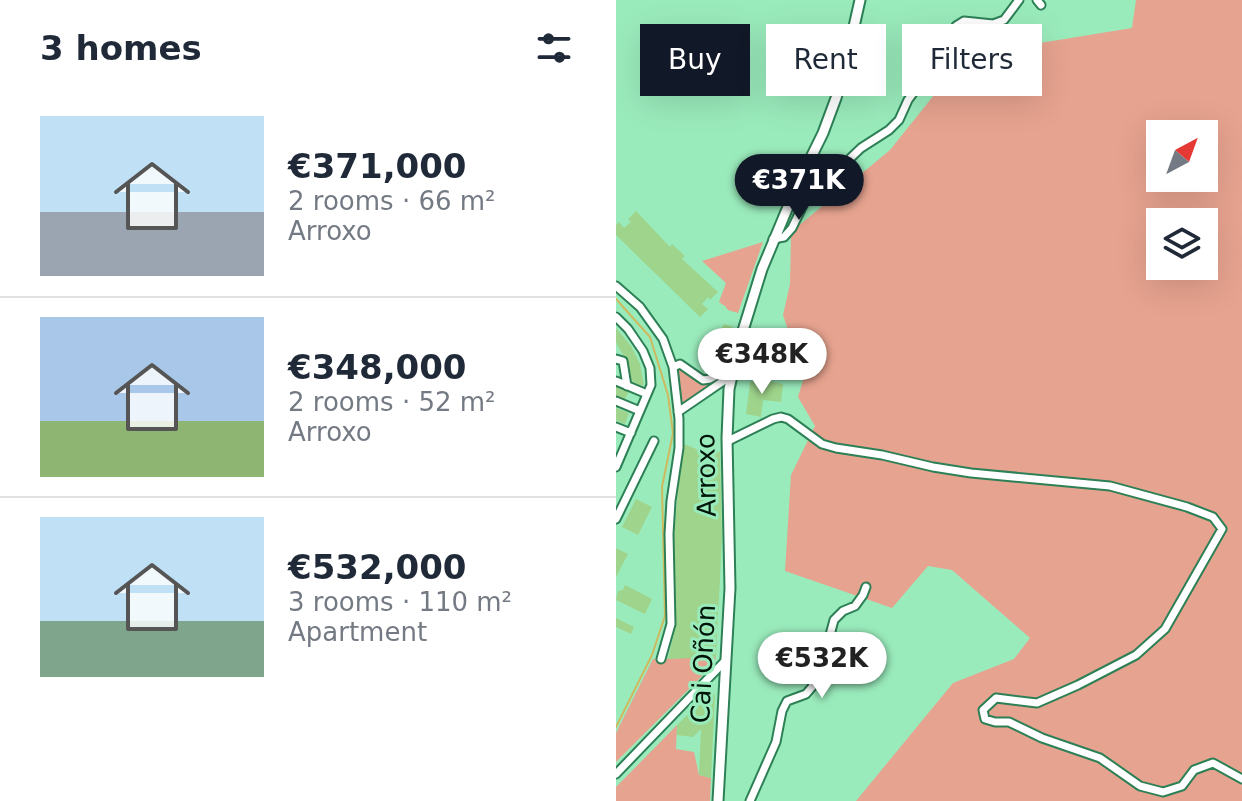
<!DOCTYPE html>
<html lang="en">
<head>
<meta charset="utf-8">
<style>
	:root { --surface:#fff; --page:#f2f2f3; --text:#1f2937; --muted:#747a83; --line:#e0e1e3; --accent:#111827 }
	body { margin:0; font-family:"DejaVu Sans",sans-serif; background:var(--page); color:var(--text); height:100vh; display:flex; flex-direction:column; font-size:30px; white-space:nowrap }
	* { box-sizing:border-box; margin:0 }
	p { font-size:26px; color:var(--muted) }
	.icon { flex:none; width:44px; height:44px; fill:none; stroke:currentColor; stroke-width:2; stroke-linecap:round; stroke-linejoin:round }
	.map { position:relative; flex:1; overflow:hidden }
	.panel { display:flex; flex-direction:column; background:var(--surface); width:616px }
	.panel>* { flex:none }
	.hud { position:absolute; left:24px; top:24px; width:482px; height:72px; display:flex; gap:16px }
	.needle { width:52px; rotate:41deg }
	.controls { position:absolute; left:530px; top:120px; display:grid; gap:16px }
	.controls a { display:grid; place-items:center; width:72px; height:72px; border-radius:0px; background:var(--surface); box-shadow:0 8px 32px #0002; font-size:40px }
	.price { position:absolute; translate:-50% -68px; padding:0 18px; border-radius:28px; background:#fff; color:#222; font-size:26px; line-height:52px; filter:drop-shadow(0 2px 4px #0008) }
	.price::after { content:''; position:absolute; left:50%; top:48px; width:24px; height:18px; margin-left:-12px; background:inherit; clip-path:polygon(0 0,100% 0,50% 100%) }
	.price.current { background:var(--accent); color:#fff }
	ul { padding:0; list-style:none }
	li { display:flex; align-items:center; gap:24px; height:200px; padding:0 40px }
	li+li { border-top:2px solid var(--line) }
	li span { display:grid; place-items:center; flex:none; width:224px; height:160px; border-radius:0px; color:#555 }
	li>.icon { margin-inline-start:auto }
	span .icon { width:96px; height:96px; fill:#fffc; stroke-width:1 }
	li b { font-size:34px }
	h2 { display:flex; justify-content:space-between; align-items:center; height:96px; padding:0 40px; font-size:34px }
	.chip { padding:0 28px; border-radius:0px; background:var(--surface); box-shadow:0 8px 32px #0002; font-size:28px; line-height:72px }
	.chip.current { background:var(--accent); color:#fff }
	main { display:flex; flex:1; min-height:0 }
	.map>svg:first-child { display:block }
	.green { fill:#e6a38f; fill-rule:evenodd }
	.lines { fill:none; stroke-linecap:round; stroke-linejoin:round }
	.stream { stroke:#cdba5f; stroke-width:2 }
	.building { fill:#9ed48b }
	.street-casing { stroke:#2d8056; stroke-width:11 }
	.secondary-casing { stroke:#2d8056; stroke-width:13 }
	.street { stroke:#fff; stroke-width:7 }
	.secondary { stroke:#fff; stroke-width:9 }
	.labels { text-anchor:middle; stroke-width:6; stroke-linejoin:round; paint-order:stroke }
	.street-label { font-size:26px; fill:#001508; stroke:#9aebbc }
</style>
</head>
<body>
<main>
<section class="panel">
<h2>3 homes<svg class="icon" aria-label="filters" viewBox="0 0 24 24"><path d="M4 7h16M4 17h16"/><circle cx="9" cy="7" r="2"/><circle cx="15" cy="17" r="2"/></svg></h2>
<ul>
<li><span style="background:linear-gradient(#bfe0f5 60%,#9aa5b1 0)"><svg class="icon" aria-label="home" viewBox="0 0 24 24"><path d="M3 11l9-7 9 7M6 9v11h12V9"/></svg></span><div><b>€371,000</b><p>2 rooms · 66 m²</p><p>Arroxo</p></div></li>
<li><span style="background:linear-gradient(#a9c7e8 65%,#8fb573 0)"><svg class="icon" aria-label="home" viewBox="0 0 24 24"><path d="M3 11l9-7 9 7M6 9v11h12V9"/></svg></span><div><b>€348,000</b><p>2 rooms · 52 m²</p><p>Arroxo</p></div></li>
<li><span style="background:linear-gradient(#bfe0f5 65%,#7fa58c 0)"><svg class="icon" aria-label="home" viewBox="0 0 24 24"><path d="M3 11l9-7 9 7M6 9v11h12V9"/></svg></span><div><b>€532,000</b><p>3 rooms · 110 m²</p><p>Apartment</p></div></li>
</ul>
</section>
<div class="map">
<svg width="626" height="801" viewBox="0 0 626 801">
	<rect width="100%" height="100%" fill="#9aebbc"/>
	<path class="green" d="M520 0H626V801H240L337 683 398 659 414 638 336 570 312 566 276 608 169 571 175 475 199 426 182 397 188 377 167 315 174 284 175 236 181 227 274 150 359 44 424 43 516 28ZM544 134H588V178H544ZM544 222H588V266H544Z
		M147 242 122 313 112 310 109 306 103 302 110 283 86 261Z
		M62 367 87 383 94 385 66 405 60 370Z
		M100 657 98 664 0 762V733L37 659Z
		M61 725 60 749 78 752 83 775 95 778 94 801H0V787Z"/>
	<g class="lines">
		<path class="stream" d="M0 299 34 337 52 395 57 433 46 487 49 616 36 655 0 727"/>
	</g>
	<path class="building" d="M20 211 54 247 56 244 69 256 66 259 102 292 94 300 92 297 86 304 92 309 84 317 0 235V225L3 222 8 228 15 222 12 219Z
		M108 324 117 327 112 348 103 367 94 375 86 365Z
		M0 328 15 346 24 364 28 385 17 386 9 358 0 343Z
		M141 379 167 384 165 402 147 400 145 417 130 414 134 383Z
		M0 386 13 391 8 401 0 398Z
		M0 408 13 413 9 424 0 420Z
		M66 443 87 452H104L106 538 100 657 52 659 59 629 58 535Z
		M20 499 36 507 22 535 6 527Z
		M0 548 12 554 0 577Z
		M9 585 36 599 29 614 0 600 2 591 7 590Z
		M0 618 18 627 15 634 0 627Z
		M95 692 99 695 95 778 83 775 85 729 77 737 61 735V725Z"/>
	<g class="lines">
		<defs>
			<path id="street" d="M421 0 425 5
				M157 239 168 237 176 228 192 195 220 172 245 148 273 130 283 120 292 100 327 53 340 26 348 21 377 24 388 20 403 0
				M0 286 24 307 47 339 57 367 63 419V448L55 501 53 534 55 624 45 659
				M0 317 12 329 27 351 34 368 35 385 0 467
				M0 359 7 361 11 386
				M57 367 64 364 87 380 94 379 117 367
				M0 381 31 394
				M0 401 24 411
				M62 412 116 375
				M0 427 15 433
				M112 441 157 419 165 417 172 419 206 444 220 448 266 455 317 467 355 473 494 486 571 507 597 517 606 529 549 629 520 655 462 685 421 703 380 698 367 710 369 719 379 722H393L426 738 484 758 524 786 547 792 566 786 578 770 597 763 626 779
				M0 519 38 441
				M0 774 108 662
				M134 801 160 742 166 711 171 701 190 694 196 687 202 664 211 646 218 620 227 611 239 606 247 595 250 587"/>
			<path id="secondary" d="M102 801 114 588 111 438 113 389 125 337 146 269 179 190 207 133 220 98 230 62 244 0"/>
		</defs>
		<use href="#street" class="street-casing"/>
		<use href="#secondary" class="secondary-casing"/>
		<use href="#street" class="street"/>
		<use href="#secondary" class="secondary"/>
	</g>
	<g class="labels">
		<g class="street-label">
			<text transform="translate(90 475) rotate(-91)" y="9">Arroxo</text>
			<text transform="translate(87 664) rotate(-87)" y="9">Cai Oñón</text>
		</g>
	</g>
</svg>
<div class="controls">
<a><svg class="needle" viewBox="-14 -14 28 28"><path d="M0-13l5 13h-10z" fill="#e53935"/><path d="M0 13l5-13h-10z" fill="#747a83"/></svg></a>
<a><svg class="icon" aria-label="layers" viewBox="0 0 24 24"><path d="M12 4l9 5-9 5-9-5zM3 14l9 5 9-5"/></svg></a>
</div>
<b class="price current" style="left:183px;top:222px">€371K</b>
<b class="price" style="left:146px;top:396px">€348K</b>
<b class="price" style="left:206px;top:700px">€532K</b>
<div class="hud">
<a class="chip current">Buy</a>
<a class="chip">Rent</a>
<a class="chip">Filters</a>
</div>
</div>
</main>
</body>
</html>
